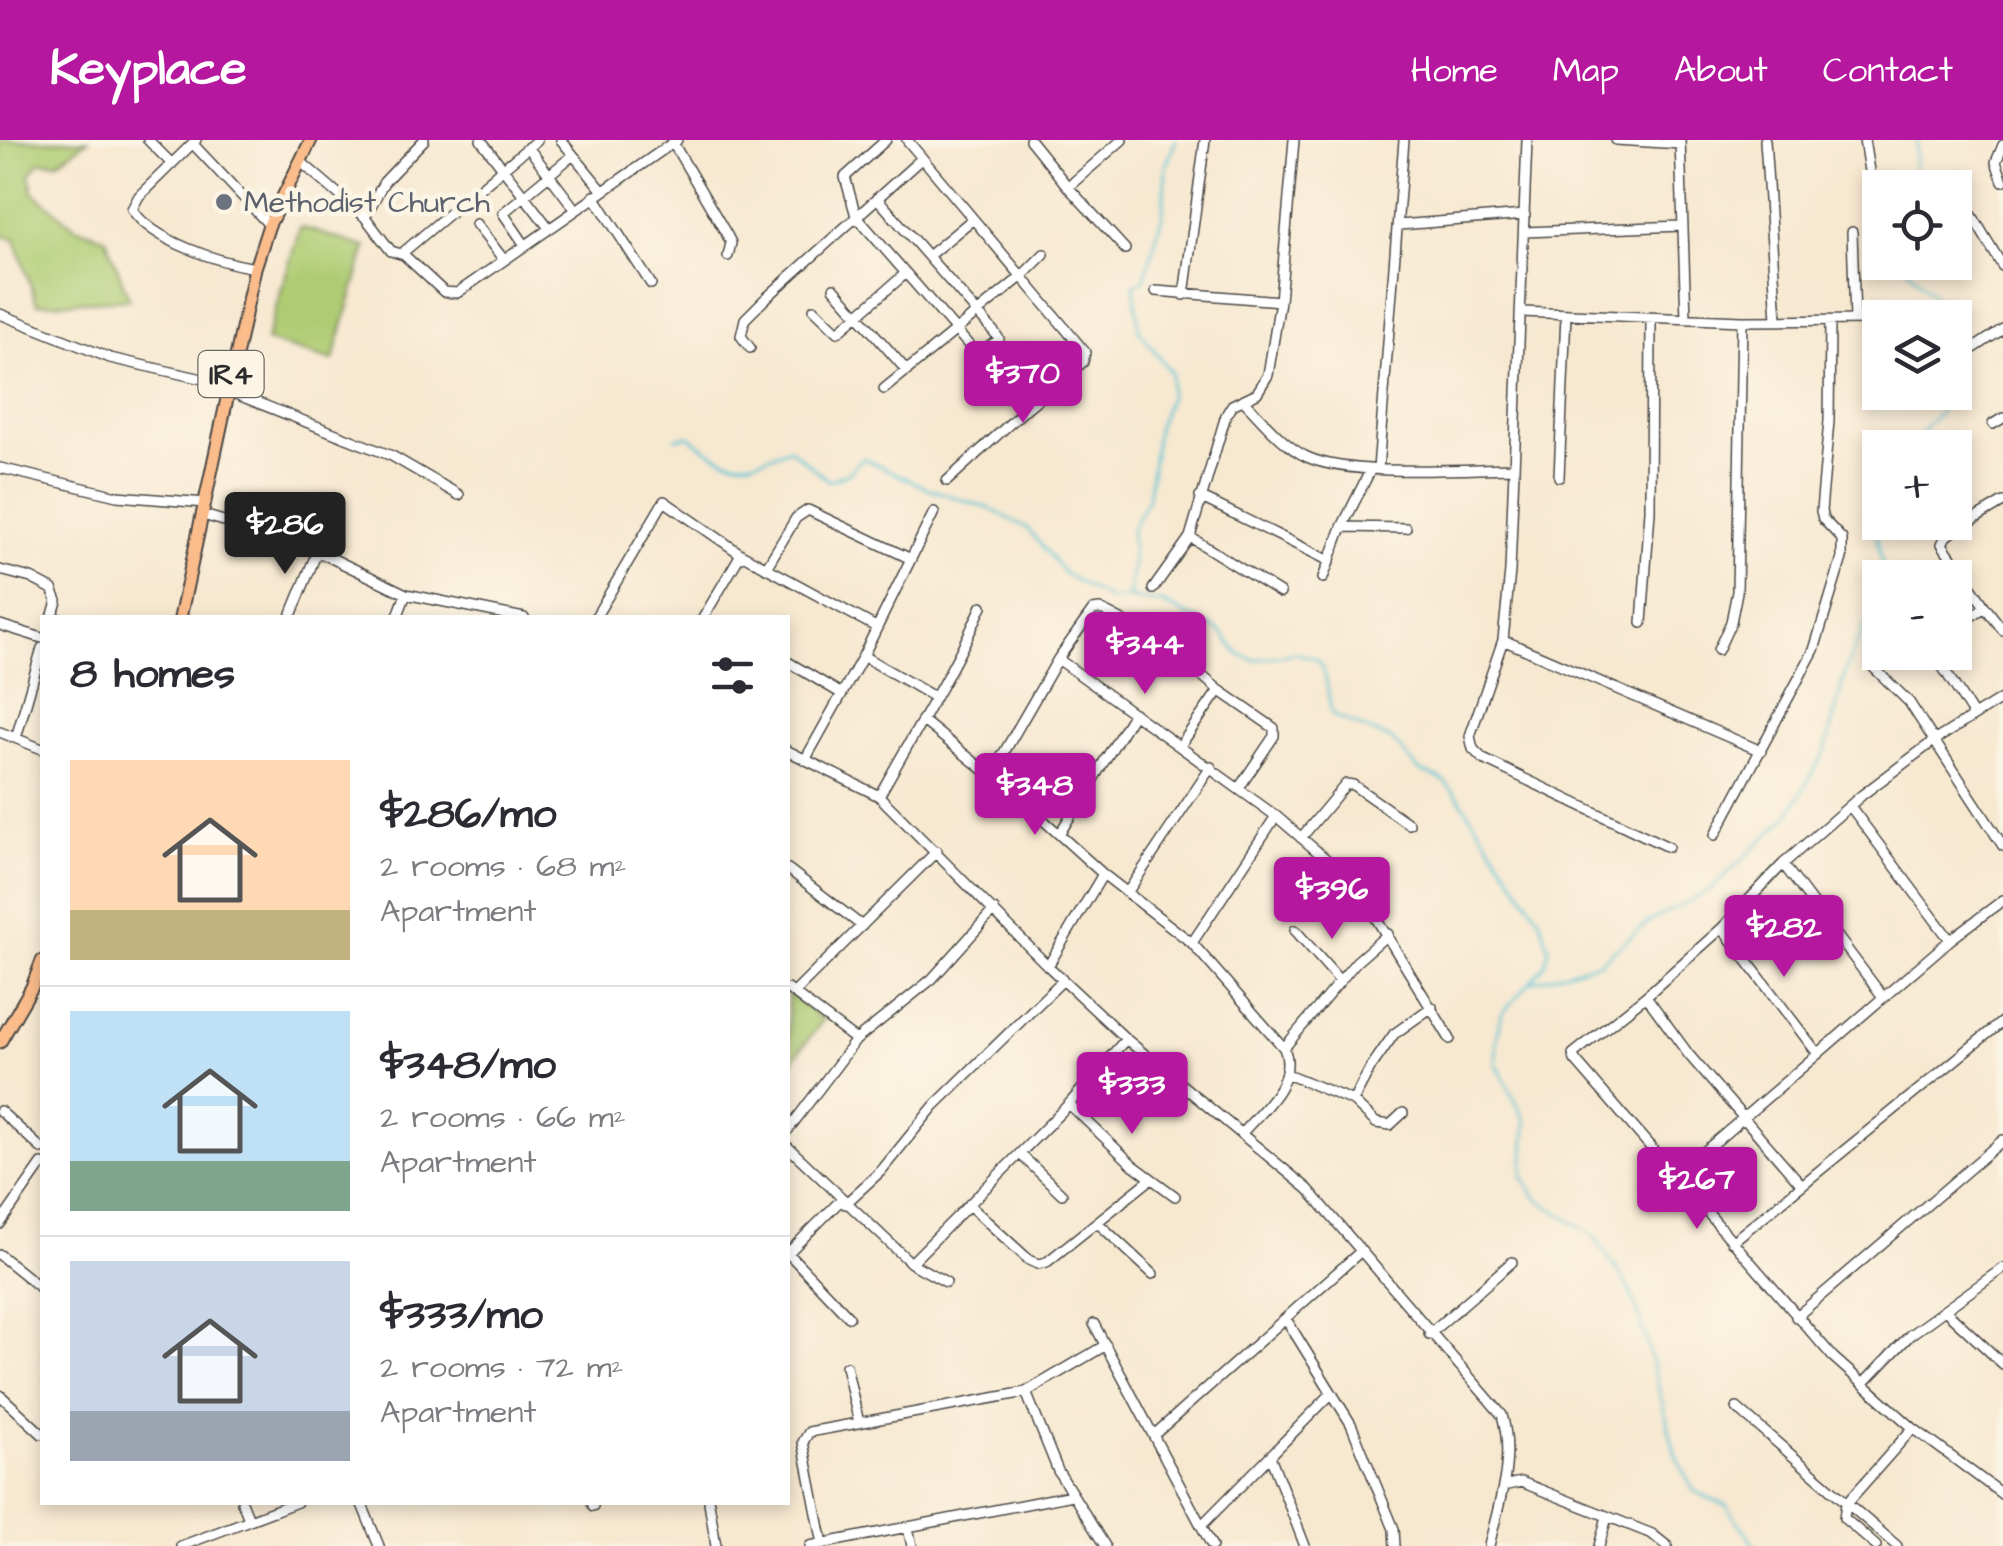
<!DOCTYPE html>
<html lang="en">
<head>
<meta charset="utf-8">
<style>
	:root { --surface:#fff; --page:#f2f2f3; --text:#2b2b33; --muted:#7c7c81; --line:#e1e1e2; --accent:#b5179e }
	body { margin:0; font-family:"Architects Daughter",sans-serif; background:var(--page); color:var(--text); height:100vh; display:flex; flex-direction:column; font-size:38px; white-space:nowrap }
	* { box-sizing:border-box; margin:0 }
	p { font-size:32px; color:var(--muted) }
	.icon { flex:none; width:55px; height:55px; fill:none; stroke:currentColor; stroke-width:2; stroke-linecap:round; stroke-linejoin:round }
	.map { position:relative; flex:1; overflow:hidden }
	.sheet { position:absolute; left:40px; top:475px; width:750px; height:890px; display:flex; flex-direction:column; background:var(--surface); border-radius:0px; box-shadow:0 5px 15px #0003 }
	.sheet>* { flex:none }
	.controls { position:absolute; left:1862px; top:30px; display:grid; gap:20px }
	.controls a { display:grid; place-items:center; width:110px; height:110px; border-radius:0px; background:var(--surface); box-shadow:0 5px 15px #0003; font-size:50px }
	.price { position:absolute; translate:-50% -85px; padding:0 22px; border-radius:10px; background:var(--accent); color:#fff; font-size:32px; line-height:65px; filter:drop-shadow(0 2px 5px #0008) }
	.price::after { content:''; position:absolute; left:50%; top:60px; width:30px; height:22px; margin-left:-15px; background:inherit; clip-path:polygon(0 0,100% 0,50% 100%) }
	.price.on { background:#222; color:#fff }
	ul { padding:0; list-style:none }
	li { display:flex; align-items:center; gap:30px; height:250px; padding:0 30px }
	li+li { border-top:2px solid var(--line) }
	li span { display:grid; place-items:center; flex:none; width:280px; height:200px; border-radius:0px; color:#555 }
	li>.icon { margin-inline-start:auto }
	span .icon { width:120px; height:120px; fill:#fffc; stroke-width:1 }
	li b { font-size:42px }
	h2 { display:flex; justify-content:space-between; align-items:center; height:120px; padding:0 30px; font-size:42px }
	header { display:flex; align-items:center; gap:60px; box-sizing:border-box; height:140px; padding:0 50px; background:var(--accent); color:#fff }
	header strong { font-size:48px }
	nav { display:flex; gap:55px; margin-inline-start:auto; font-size:35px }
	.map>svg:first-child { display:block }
	.green { fill:#afcc73; stroke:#6d7c4f; stroke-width:2.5 }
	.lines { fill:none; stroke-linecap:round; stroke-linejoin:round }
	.stream { stroke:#59c3d6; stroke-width:2.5 }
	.minor-casing { stroke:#4a4744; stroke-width:12 }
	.major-casing { stroke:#4a4744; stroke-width:15 }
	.minor { stroke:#fff; stroke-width:9 }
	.major { stroke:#fabc8b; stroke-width:11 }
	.worship-dot { fill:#6b7280; stroke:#fcf5e5; stroke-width:4 }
	.labels { text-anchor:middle; stroke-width:9; stroke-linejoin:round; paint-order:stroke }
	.shield { fill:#fcf5e5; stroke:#6a6863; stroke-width:2.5 }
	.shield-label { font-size:28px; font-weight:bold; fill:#2b2b2b }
	.worship-label { font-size:30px; fill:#5b616d; stroke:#fcf5e5; text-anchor:start }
</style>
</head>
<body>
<header>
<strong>Keyplace</strong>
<nav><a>Home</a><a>Map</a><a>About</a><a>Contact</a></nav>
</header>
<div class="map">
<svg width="2003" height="1406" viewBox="0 0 2003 1406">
	<rect width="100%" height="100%" fill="#fcf5e5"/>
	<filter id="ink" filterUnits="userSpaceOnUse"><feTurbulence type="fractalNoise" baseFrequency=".01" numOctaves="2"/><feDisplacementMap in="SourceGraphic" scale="20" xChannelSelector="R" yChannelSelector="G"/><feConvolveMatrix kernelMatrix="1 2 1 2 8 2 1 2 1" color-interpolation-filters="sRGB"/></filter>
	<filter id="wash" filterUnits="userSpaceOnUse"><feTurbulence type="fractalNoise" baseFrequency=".0048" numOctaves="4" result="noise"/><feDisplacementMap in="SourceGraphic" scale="40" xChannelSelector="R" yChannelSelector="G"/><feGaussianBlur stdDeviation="2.25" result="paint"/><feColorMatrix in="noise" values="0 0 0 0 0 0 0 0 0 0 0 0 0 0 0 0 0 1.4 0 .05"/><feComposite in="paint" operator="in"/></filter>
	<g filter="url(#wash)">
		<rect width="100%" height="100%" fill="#f7e8d0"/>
		<path class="green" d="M0 0H88L58 22H39L30 35 33 52 75 87 106 98 129 159 37 164 15 99 0 95Z
			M300 87 366 107 333 221 266 201Z
			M788 853 823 880 788 926Z"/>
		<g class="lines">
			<path class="stream" d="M1913 48 1917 0
				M1909 122 1908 129 1943 165 1945 178
				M676 298 689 296C728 327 742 329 789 308L829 341 848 333 863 318 929 349 988 368 1027 388 1065 434 1110 460 1129 458 1162 463 1220 491 1240 515 1255 520 1296 513 1317 519C1329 536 1327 555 1332 575L1392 600 1420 631 1443 640 1457 655 1540 779 1549 809 1545 825 1502 874 1497 898 1496 923 1526 982 1523 1037 1536 1058 1594 1096 1629 1148 1641 1181 1676 1316 1694 1351 1727 1366 1755 1406
				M1907 308 1940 272 1942 252
				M1880 341 1874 383 1885 438
				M1129 458 1133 423 1131 391 1148 358 1157 289 1169 257 1171 233 1139 190 1134 145 1144 140 1163 73 1166 26 1176 0
				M1532 842 1600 822 1650 781 1709 751 1788 676 1825 612 1847 526 1880 451"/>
		</g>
	</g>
	<g filter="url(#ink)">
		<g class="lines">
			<defs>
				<path id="minor" d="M148 0 172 24
					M196 0 139 56 132 69C152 101 219 122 255 128
					M481 0 549 88
					M561 0 602 50
					M886 0 845 37 856 76 1021 265 1028 267 1083 222 1085 212 907 0
					M1030 0 1068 47 1125 109
					M1527 0 1510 431 1503 500 1470 596 1473 609 1483 619 1668 707
					M1616 0 1680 4
					M1680 0 1686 178
					M1765 0 1777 179
					M1864 0 1875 68
					M673 3 727 95 731 103 728 116
					M193 4 269 85
					M2003 5 1996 22 2003 41
					M528 7 575 69
					M300 21 365 77 391 111 404 115 444 152 457 153 677 0
					M1068 47 1122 0
					M594 56 651 144
					M877 58 995 193 999 199 976 217
					M1970 72 2003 127
					M365 77 384 42 424 0
					M476 84 504 120
					M1399 85 1525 75
					M1524 92 1682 86
					M1852 92 1855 180
					M525 105 503 73 573 15
					M401 114 537 0
					M928 116 973 79
					M834 148 907 231
					M1156 151 1280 161
					M1184 155 1205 0
					M814 169 838 192 905 134
					M1521 172 1742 181 1880 180
					M0 174 110 218 229 245
					M750 208 741 196 745 179 765 159 921 19
					M1971 210 2003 189
					M884 249 1021 137 1044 114
					M228 251 392 316 459 355
					M1244 261C1262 279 1283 306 1307 317 1350 337 1463 329 1514 328
					M1993 284 2003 278
					M0 328 117 356 206 363
					M1378 329 1404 0
					M1559 337 1566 174
					M947 341 1028 267
					M1200 357 1330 421
					M203 375 300 403 406 454 524 478
					M1342 387 1406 388
					M766 428 796 378 808 370 911 419
					M0 430 31 438 52 449 57 461 52 478
					M1323 438 1342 387 1371 329
					M1153 449 1190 397
					M1280 453 1190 397 1226 275 1232 265 1257 253 1268 235 1280 161 1294 0
					M1985 467 1942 404 1946 396 2003 362
					M290 478 317 412
					M397 478 406 454
					M595 478 664 361 741 414 876 487
					M703 478 741 414
					M1642 483 1650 371 1651 179
					M0 485 42 498
					M1955 487 1985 467 2003 490
					M1503 500 1761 611
					M1718 510 1731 482 1737 452 1742 181
					M1933 512 1974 576
					M863 516 934 557
					M1058 519 1276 676 1355 744 1450 899
					M788 522 842 554
					M1872 526 1909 562 2003 706
					M2003 558 1935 600 1862 655 1783 724 1722 788 1646 856 1573 914 1575 920 1833 1217 1913 1288 2003 1355
					M922 580 1020 659 1103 734 1192 803 1284 908C1298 941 1262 970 1242 993
					M0 592 42 609
					M16 598 42 508
					M1180 606 1219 550
					M788 611 879 656 1048 826 1126 899 1308 1049 1502 1275C1515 1320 1499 1362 1489 1406
					M805 620 863 516 934 372
					M991 635 1058 519 1093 470 1100 469 1159 500 1219 550 1274 588V596L1239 648
					M879 656C914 593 953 532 982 466
					M1850 666 1950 800
					M1060 693 1134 573
					M1715 695 1814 510 1842 418V399L1823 379 1821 371 1829 281 1830 182
					M1301 698 1346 644 1353 645 1409 684
					M1783 724 1883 857
					M788 729 862 786
					M1127 753 1211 627
					M1722 788 1818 914
					M1295 790 1339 840
					M1192 803 1276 676
					M1048 826 1103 734
					M788 849 856 900
					M794 853 937 711
					M1646 856 1689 915 1801 1044
					M1284 908 1356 822 1388 794
					M1287 934 1353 961 1371 927 1394 894 1432 867
					M1353 961 1376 983 1390 985 1403 973
					M1069 964 1133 1025 1175 1056
					M0 971 42 1009
					M788 990 856 900 932 839 994 770
					M788 1007 911 1123 946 1142
					M1020 1014 1062 1054
					M1691 1056 1692 1026 1698 1017 1950 800 2003 760
					M845 1064 881 1031 934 966 1063 840
					M969 1065 1029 1120 1038 1124 1047 1122 1151 1039
					M1098 1083 1153 1134
					M0 1084 42 1024
					M1732 1102 2003 881
					M788 1113 849 1177
					M788 1113 841 1060
					M0 1115 42 1149
					M911 1123 1069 964 1126 899
					M1946 1171 2003 1224
					M1796 1177 2003 1000
					M1286 1179 1351 1284 1394 1389 1395 1406
					M1094 1184 1212 1406
					M1429 1194 1512 1122
					M846 1226 859 1283
					M1864 1243 1910 1195 2003 1128
					M1026 1252 1058 1331 1105 1406
					M0 1255 42 1294
					M1737 1268 1897 1406
					M1155 1294 1360 1112
					M1270 1316 1305 1406
					M1503 1346 1521 1342 1652 1394 1667 1406
					M242 1362 249 1379
					M361 1362 379 1406
					M592 1362 593 1366
					M709 1362 716 1406
					M1202 1385 1332 1253
					M908 1388 912 1406
					M823 1404 803 1302 809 1292 1026 1252 1106 1205
					M181 1406 297 1362
					M810 1406 1072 1355
					M1599 1406 1607 1377
					M1876 1406 1844 1378 1846 1364 1913 1288"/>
				<path id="major" d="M180 478 255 128 269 85 311 0
					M0 902 32 847 42 821"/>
			</defs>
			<use href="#minor" class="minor-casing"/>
			<use href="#major" class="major-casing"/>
			<use href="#minor" class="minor"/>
			<use href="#major" class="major"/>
		</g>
	</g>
	<circle class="worship-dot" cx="224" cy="62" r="10"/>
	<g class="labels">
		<rect class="shield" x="198.5" y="211" width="65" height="46" rx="8"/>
		<g class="shield-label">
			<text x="231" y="244">IR4</text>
		</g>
		<g class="worship-label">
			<text x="244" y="72">Methodist Church</text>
		</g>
	</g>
</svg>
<div class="controls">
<a><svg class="icon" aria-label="locate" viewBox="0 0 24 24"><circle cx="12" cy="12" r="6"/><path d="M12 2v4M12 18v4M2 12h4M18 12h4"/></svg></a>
<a><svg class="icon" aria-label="layers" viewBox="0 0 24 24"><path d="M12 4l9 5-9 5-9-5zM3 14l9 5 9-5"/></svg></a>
<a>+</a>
<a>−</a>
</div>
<b class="price" style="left:1023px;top:286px">$370</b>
<b class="price on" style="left:285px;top:437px">$286</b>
<b class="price" style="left:1145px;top:557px">$344</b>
<b class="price" style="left:1035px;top:698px">$348</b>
<b class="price" style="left:1332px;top:802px">$396</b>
<b class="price" style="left:1784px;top:840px">$282</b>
<b class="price" style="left:1132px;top:997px">$333</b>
<b class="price" style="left:1697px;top:1092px">$267</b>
<section class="sheet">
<h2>8 homes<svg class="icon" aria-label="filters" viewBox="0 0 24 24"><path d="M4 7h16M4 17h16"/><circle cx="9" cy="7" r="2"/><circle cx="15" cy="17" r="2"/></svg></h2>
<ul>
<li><span style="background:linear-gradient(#ffd9b3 75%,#c2b280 0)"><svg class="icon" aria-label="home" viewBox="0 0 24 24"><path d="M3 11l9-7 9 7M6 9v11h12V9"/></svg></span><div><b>$286/mo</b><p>2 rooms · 68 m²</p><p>Apartment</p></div></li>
<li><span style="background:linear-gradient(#bfe0f5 75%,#7fa58c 0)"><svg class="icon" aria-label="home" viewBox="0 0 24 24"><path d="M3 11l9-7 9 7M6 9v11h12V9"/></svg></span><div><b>$348/mo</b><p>2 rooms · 66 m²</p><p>Apartment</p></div></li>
<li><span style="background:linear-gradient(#c9d6e8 75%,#9aa5b1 0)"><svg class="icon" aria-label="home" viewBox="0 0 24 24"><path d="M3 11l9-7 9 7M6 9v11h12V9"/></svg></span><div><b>$333/mo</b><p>2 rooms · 72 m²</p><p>Apartment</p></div></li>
</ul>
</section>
</div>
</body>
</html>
